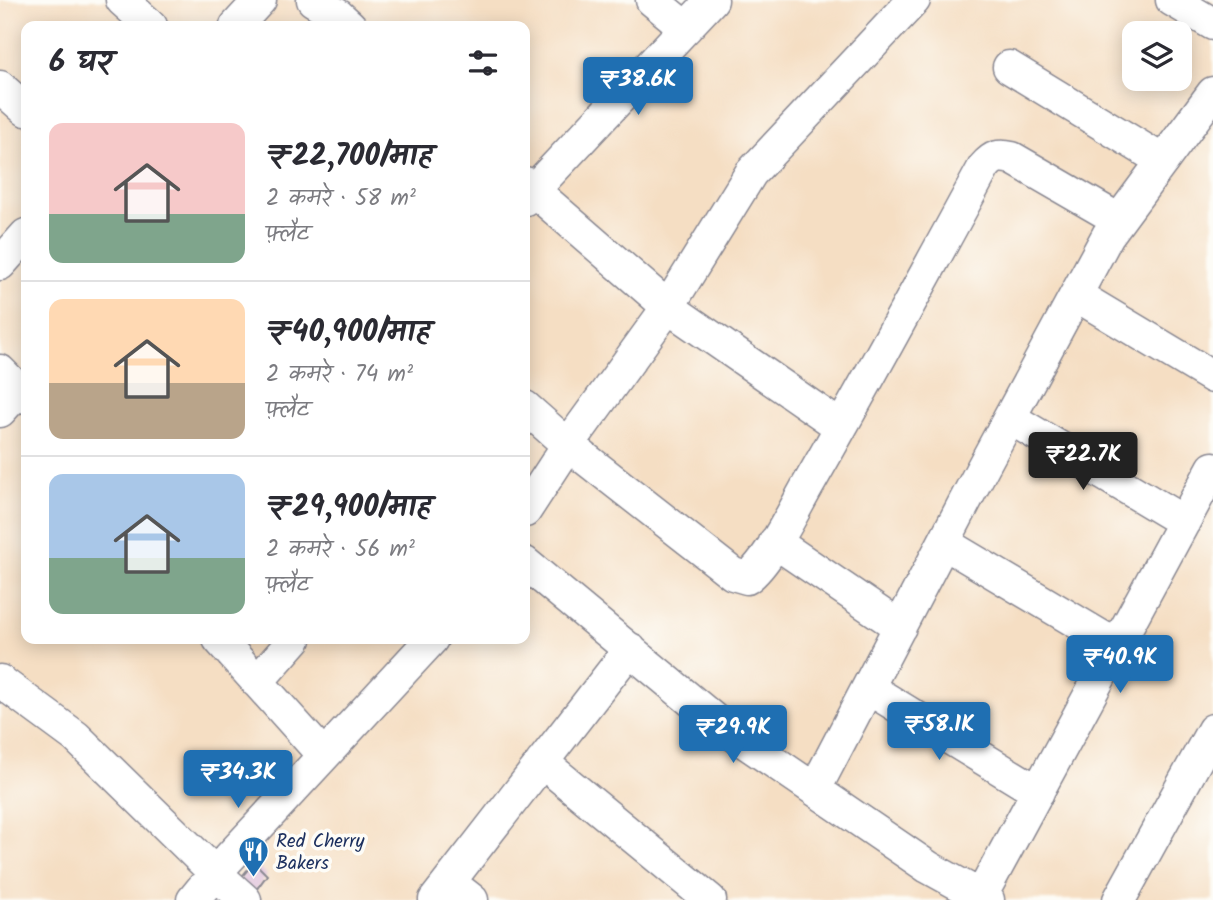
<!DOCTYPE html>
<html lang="hi">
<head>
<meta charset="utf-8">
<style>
	:root { --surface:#fff; --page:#f7f7f7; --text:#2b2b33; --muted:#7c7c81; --line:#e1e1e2; --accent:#1f6fb2 }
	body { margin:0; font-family:Kalam,"Playpen Sans Deva",sans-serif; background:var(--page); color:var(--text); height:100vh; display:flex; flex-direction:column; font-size:26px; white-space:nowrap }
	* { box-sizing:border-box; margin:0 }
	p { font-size:23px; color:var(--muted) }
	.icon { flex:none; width:38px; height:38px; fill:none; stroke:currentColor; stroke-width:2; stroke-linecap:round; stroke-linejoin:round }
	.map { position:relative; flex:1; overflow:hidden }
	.sheet { position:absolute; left:21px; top:21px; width:509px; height:623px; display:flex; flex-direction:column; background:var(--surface); border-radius:14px; box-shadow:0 4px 18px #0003 }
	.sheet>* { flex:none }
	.fabs { position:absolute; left:1122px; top:21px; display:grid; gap:14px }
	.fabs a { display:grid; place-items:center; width:70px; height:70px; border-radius:14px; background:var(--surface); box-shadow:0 4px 18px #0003; font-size:35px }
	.price { position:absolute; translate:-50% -60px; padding:0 16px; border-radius:7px; background:var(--accent); color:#fff; font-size:23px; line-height:46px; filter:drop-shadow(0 2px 4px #0008) }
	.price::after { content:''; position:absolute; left:50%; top:42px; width:21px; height:16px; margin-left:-10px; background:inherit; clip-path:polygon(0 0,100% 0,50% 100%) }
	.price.active { background:#222; color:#fff }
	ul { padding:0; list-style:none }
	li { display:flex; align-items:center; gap:21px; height:175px; padding:0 28px }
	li+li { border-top:2px solid var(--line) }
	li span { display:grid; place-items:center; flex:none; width:196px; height:140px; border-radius:14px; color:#555 }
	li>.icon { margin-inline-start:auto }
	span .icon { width:84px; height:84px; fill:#fffc; stroke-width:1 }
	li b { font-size:30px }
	h2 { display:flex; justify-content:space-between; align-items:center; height:84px; padding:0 28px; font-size:30px }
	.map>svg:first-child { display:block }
	.building { fill:#d8b3d4 }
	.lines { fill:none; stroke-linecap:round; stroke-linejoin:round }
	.minor-casing { stroke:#888690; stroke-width:35 }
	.minor { stroke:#fff; stroke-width:32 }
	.labels { text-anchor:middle; stroke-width:7; stroke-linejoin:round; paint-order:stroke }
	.poi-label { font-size:19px; fill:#1b2f5e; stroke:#fdfcf7; text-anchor:start }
</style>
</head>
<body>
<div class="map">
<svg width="1213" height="900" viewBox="0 0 1213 900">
	<rect width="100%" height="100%" fill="#fdfcf7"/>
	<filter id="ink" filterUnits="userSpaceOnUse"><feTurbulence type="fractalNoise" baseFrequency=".0143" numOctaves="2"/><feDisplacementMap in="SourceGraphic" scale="14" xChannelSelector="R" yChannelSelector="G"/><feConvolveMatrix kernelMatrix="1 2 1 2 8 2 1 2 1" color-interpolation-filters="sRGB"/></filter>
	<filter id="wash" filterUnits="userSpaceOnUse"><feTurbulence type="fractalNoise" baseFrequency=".00686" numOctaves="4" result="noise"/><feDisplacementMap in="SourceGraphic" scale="28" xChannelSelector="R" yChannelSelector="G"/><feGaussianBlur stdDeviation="1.57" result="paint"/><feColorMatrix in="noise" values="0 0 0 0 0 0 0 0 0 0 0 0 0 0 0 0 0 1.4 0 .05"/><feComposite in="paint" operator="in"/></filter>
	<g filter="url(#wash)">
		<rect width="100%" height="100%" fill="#f5dec3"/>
		<g id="blocks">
			<path class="building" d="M254 862 267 875 253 894 239 880Z"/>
		</g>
	</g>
	<g filter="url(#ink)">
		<use href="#blocks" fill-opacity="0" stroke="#888690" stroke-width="2"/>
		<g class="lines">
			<defs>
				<path id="minor" d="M122 0 151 26
					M313 0 339 16 350 26
					M652 0 686 28
					M1172 0 1213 24
					M236 26 260 0
					M1009 67 1163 161
					M0 87 26 110
					M525 183 668 307 841 427
					M525 199 712 0
					M0 264 26 235
					M1076 295 1213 377
					M0 371 26 397
					M525 407 568 445 733 574 747 578C770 561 795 507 811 480 870 377 927 272 984 167 993 156 999 155 1012 158L1119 220
					M0 411 20 389
					M1010 418 1184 522
					M525 511 568 445 668 307 751 173 914 0
					M775 542 900 627
					M944 543 1117 646
					M525 563 723 727 928 867 988 900
					M219 639 323 755
					M0 681 76 737 215 873 245 900
					M257 682 295 639
					M868 688 1038 792
					M542 762 710 900
					M815 789 983 467 1108 235 1213 93
					M449 882 472 900
					M981 896 1213 468
					M193 900 215 873 432 639
					M435 900 630 649
					M1119 900 1213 730"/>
			</defs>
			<use href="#minor" class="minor-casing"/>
			<use href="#minor" class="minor"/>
		</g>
	</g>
	<defs>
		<symbol id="restaurant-pin" viewBox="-11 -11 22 30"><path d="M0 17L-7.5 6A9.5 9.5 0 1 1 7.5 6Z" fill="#1f6fb2" stroke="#fdfcf7"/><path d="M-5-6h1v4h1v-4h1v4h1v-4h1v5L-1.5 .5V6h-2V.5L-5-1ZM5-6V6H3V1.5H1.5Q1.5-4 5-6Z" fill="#fff"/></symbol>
	</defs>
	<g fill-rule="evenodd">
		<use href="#restaurant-pin" x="236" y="834" width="35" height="47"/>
	</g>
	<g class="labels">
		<g class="poi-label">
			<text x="276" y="847">Red Cherry<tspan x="276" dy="22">Bakers</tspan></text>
		</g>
	</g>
</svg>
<div class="fabs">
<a><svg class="icon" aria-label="layers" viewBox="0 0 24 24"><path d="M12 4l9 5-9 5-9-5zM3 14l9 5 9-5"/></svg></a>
</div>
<b class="price" style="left:638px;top:117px">₹38.6K</b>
<b class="price active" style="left:1083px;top:492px">₹22.7K</b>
<b class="price" style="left:1120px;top:695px">₹40.9K</b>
<b class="price" style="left:939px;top:762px">₹58.1K</b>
<b class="price" style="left:733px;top:765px">₹29.9K</b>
<b class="price" style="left:238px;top:810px">₹34.3K</b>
<section class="sheet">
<h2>6 घर<svg class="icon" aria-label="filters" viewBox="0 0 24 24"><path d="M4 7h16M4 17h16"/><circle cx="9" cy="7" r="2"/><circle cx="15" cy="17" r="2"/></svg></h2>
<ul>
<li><span style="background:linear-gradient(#f6c9c9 65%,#7fa58c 0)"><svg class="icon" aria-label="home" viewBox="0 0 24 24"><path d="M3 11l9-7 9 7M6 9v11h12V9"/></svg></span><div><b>₹22,700/माह</b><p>2 कमरे · 58 m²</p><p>फ़्लैट</p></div></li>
<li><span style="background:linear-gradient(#ffd9b3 60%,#b9a48a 0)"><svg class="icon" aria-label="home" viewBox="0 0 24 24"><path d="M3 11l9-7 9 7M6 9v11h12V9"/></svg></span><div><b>₹40,900/माह</b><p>2 कमरे · 74 m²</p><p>फ़्लैट</p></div></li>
<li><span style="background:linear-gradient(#a9c7e8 60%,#7fa58c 0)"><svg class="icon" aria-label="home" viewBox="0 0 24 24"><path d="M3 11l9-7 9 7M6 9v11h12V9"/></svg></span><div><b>₹29,900/माह</b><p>2 कमरे · 56 m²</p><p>फ़्लैट</p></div></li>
</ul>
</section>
</div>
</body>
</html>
